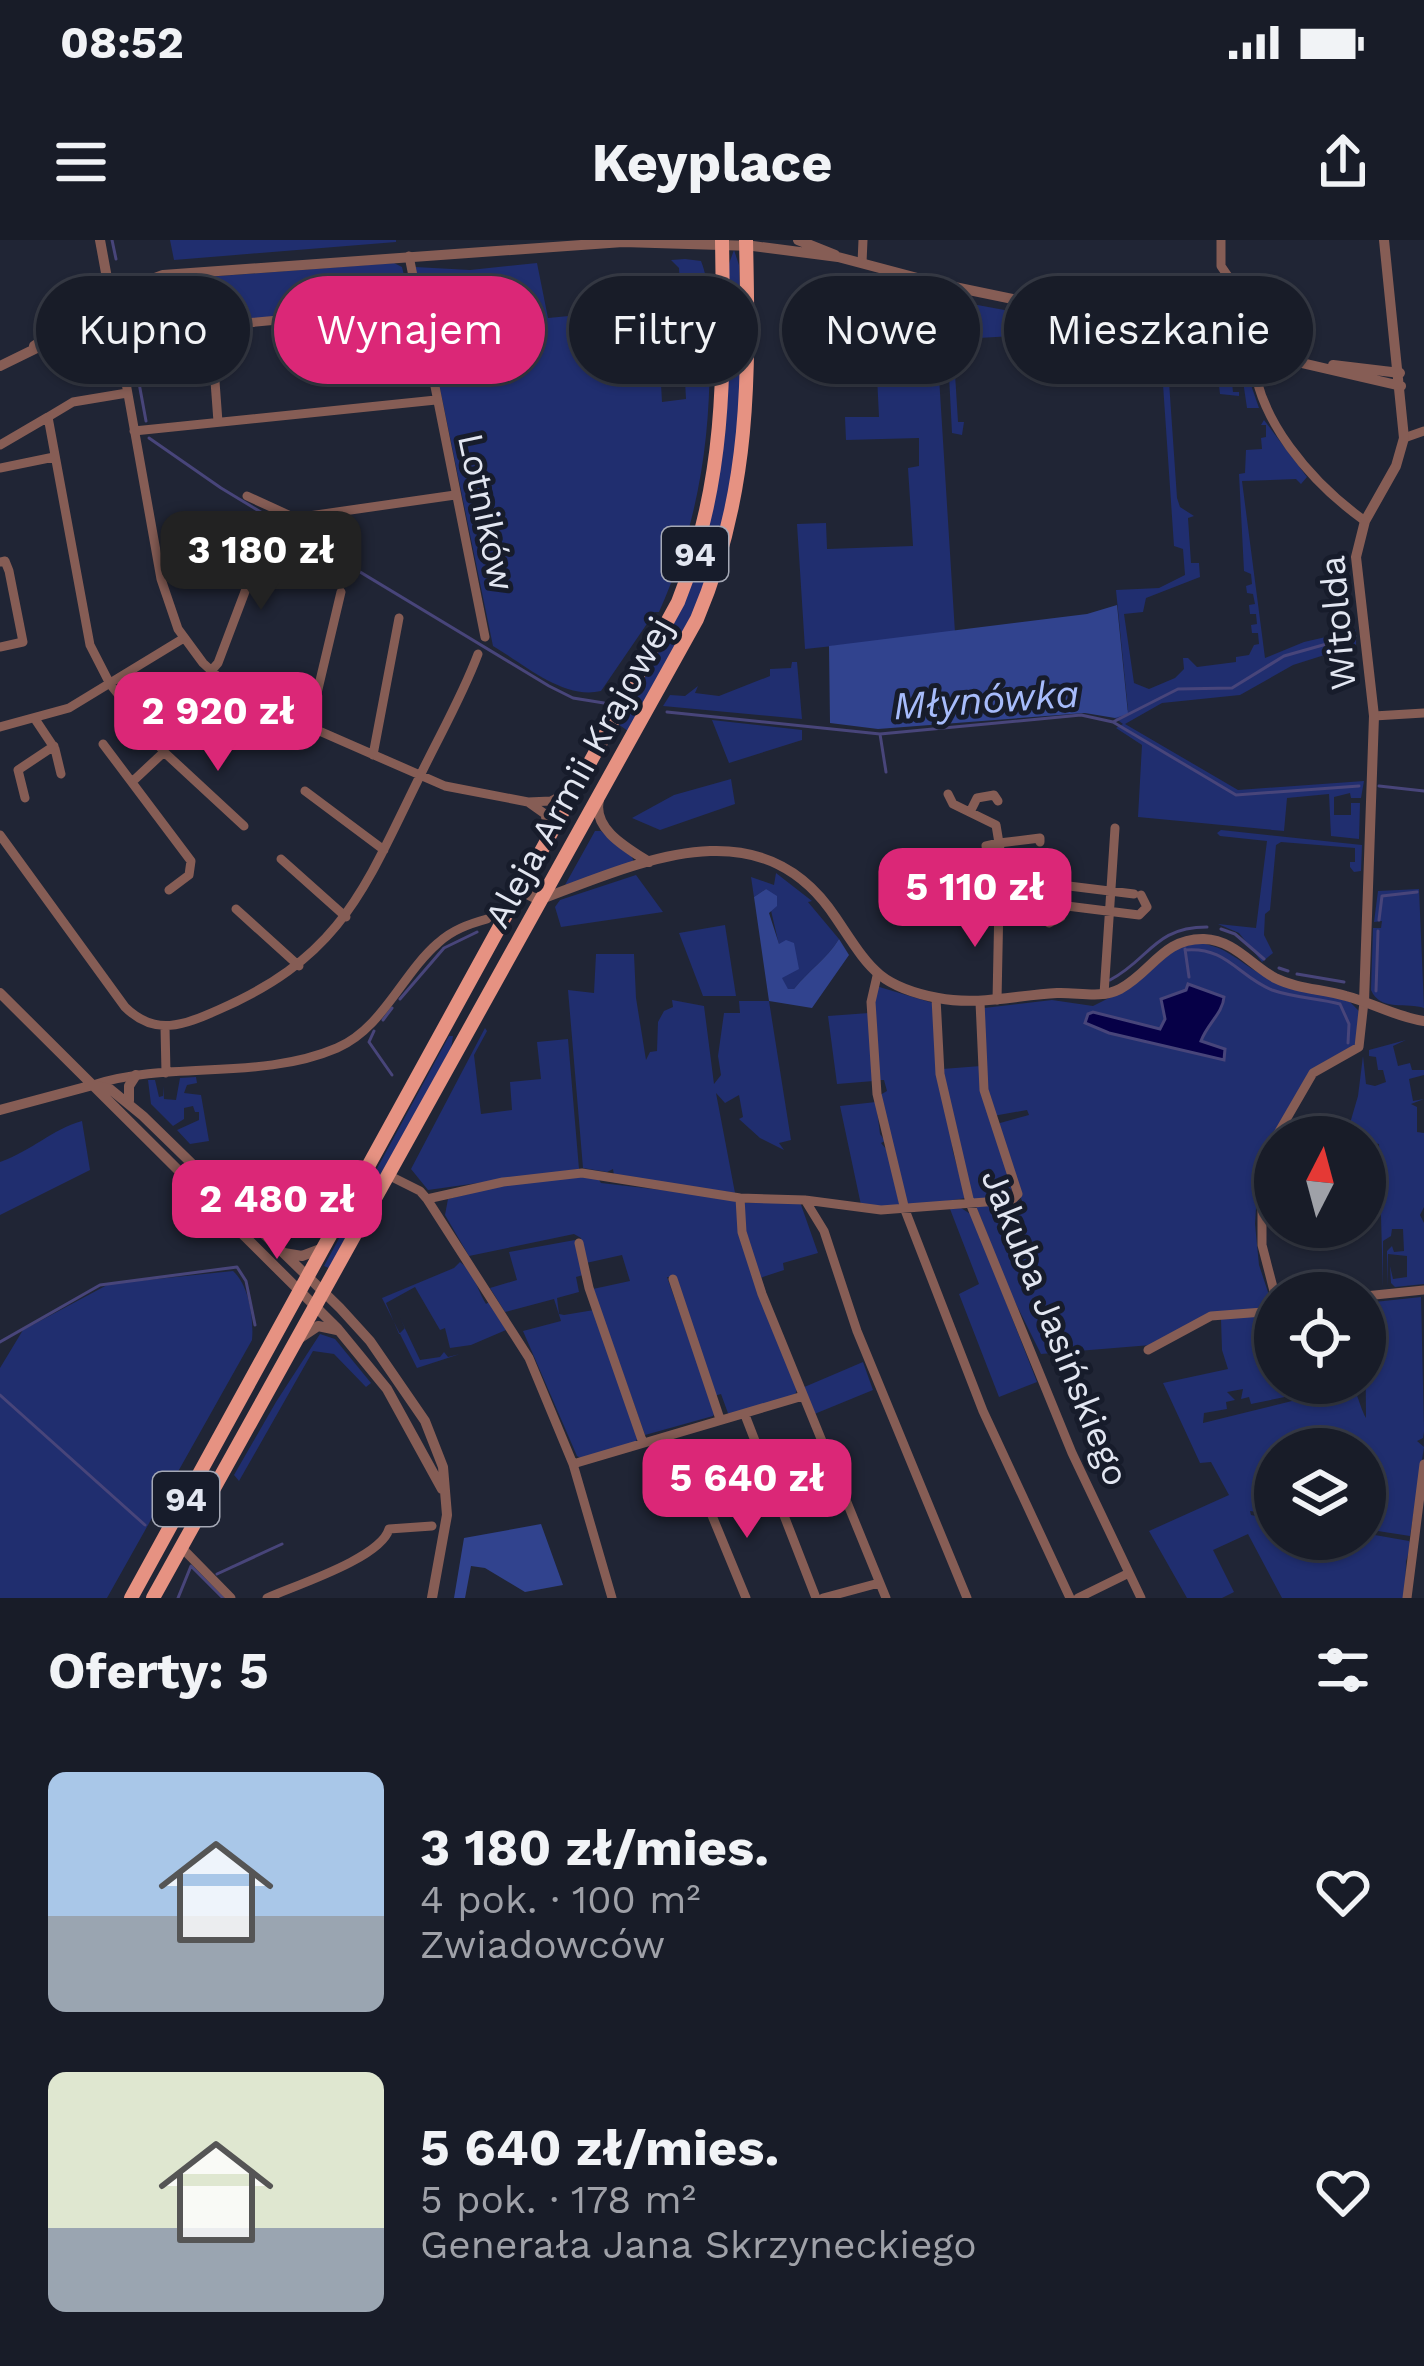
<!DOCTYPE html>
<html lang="pl">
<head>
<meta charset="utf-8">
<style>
	:root { --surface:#181c28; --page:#252934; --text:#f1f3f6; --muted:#9fa1a8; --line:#363a45; --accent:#db2777 }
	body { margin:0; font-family:"Work Sans",sans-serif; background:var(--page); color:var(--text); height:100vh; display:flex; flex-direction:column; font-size:45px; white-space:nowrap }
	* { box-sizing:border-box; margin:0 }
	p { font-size:39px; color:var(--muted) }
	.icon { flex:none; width:66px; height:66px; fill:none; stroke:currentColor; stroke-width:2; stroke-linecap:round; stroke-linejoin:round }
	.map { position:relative; height:1358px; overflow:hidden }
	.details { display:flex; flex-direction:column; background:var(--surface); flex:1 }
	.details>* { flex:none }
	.hud { position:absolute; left:36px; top:36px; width:1353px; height:108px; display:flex; gap:24px }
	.needle { width:78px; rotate:6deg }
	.tools { position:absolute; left:1254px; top:876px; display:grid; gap:24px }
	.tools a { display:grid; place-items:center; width:132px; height:132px; border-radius:50%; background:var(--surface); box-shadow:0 3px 9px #0004,0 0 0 3px var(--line); font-size:60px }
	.price { position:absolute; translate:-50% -102px; padding:0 27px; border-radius:24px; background:var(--accent); color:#fff; font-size:39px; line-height:78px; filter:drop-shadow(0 3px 6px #0008) }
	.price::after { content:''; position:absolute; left:50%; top:72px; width:36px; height:27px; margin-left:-18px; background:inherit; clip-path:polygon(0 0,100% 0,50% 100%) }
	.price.selected { background:#222; color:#fff }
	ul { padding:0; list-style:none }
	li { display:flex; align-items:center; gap:36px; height:300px; padding:0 48px }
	li span { display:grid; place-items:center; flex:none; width:336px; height:240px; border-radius:18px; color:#555 }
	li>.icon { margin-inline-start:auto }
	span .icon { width:144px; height:144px; fill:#fffc; stroke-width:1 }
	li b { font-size:51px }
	h2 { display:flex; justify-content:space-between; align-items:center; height:144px; padding:0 48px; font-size:51px }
	.tag { padding:0 42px; border-radius:54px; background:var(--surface); box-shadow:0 3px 9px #0004,0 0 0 3px var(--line); font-size:42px; line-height:108px }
	.tag.selected { background:var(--accent); color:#fff }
	.status { display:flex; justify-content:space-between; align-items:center; height:84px; padding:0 60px; background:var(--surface); direction:ltr }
	.status svg { height:33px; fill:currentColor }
	header { display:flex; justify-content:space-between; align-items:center; height:156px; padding:0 48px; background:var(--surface); font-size:54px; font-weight:700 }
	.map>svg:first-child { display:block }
	.green { fill:#202e6f }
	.forest { fill:#31438e }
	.water { fill:#060047; stroke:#48457a; stroke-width:3 }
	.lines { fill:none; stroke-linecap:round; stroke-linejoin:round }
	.stream { stroke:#48457a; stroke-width:3 }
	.minor { stroke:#865d55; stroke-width:9 }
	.tertiary { stroke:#865d55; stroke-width:10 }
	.primary { stroke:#e69282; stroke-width:14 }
	.labels { text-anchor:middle; stroke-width:10; stroke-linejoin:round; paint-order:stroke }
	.shield { fill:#171c2b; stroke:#a5a9b6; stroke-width:3 }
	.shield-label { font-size:33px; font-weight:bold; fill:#e2e6f1 }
	.street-label { font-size:36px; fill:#e2e6f1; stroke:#171c2b }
	.water-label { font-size:39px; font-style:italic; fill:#a7bcfb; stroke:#171c2b }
</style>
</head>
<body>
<div class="status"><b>08:52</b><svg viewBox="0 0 49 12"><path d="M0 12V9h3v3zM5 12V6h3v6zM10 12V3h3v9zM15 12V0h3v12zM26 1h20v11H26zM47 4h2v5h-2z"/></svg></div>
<header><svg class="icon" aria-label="menu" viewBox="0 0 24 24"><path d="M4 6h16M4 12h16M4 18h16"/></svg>Keyplace<svg class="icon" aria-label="share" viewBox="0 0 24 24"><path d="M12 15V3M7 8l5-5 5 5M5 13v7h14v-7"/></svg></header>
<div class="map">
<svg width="1424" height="1358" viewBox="0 0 1424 1358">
	<rect width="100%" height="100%" fill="#202535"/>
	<path class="green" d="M170 0H396V2L174 20Z
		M734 10 739 25 743 149 737 229 702 357 628 491 618 484 712 273 726 186 727 29Z
		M685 19 701 21C710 44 707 61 709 84 713 187 701 278 659 372H655L601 451C564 460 525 425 493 406L415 27 470 30 537 23 548 78 622 71 624 124 643 123V109L659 108 662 162 686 159 679 28 671 20Z
		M394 23 402 27 411 64 138 89 136 93 123 95 119 81 122 71 172 46 207 37Z
		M871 38 934 57 955 393 805 409 797 284 826 283 827 309 913 306 908 228 919 226V198L846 200 845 177H879L877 136 896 134 893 91H873Z
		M945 59 1074 83 1071 98 1055 99 1049 94 978 98 979 104 968 106 954 118 958 182H964L962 195 952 193Z
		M1076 83 1147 98 1152 105 1153 136 1149 137C1144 112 1120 119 1100 120L1101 126H1092L1087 104 1073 98Z
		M1168 107 1242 119 1259 168H1247L1243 141 1232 143 1233 152H1239V156L1220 154 1217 129 1182 120 1168 127 1177 258 1180 267 1194 276 1188 278 1191 323H1199L1200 337 1146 358 1143 372 1124 374 1134 443 1149 449 1175 438 1184 429 1183 418H1188L1197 427 1236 422V417L1249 415 1254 405 1259 404 1258 393H1252L1251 385 1257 384 1256 374H1250L1249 365 1255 364 1253 354 1247 353 1246 346 1252 344 1251 334 1244 331 1239 234 1245 233 1246 210 1262 209 1261 198 1266 197V185H1261L1264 180 1307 237 1301 244 1296 239 1242 241 1265 418 1304 402 1356 390V405L1293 425 1240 455 1162 463 1125 484 1238 550 1364 541 1361 558H1351L1350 553 1334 557V575H1351V563H1360L1359 599 1331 596 1329 554 1287 558 1284 591 1138 577 1142 505 1116 488 1123 484 1115 478 1128 470 1116 350 1159 348 1185 335 1183 309 1174 306 1161 115 1162 108Z
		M792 422H797L802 479 663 466 670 455 685 456 698 446 695 453 719 456 770 436V429L791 428Z
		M712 480 802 490V500L729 523Z
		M731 539 735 564 660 590 632 578 674 555Z
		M1221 590 1362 605 1361 631 1354 632 1350 627V622H1355V608L1281 602 1276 605 1270 670 1265 674 1264 695 1273 713 1262 722 1239 693 1218 684 1256 688 1267 601 1220 596 1217 593Z
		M595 591H601L631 615 634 622 565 645Z
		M776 633 812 661 808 662 839 699C826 720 809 730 794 749L788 750 781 737 779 705 766 649 754 657 751 637 774 645Z
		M636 635 663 672 561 687 555 667 560 660Z
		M1419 649 1424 768C1408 762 1380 772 1371 750L1373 688H1381L1382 681 1374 682 1378 651Z
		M725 685 736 756H703L679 693Z
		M1200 703C1226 707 1237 720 1259 733 1284 748 1322 753 1350 762L1359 771V803L1322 823 1259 921 1255 984 1259 1025 1271 1061 1265 1070 1229 1071 1151 1105 1041 1114 1010 1052 976 966 1022 961 997 888 1000 883 1029 875 1027 870 993 876 986 840 984 768 1052 760 1093 766 1131 747 1178 707Z
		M596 714H634L636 758 646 820 650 812 657 811 658 782 664 771 673 767 672 760 704 766 714 844 721 835 718 816 724 773H740L739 761H769L791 900 779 903 784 910 760 898 739 879 743 877 739 855 725 863 716 853 735 953 614 935 613 929 607 932 583 928 568 750 594 753Z
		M876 746 933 763 953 912 966 958 907 967 880 855 887 851 884 840H879L873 766Z
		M869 773 874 841 837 844 828 776Z
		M485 788 487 791 474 815 481 874 512 870 510 842 541 839 537 802 568 799 579 929 428 950 411 929Z
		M449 796H453L451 808 331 1029 324 1026Z
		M1406 800 1393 806 1398 826 1410 823 1412 830H1424V835L1409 839 1413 861 1424 859 1411 864 1417 867V892L1424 893V967L1420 975 1424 983V1044L1395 1047 1391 1043 1390 1026 1393 1039 1407 1037V1016L1388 1014 1387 1047V1011L1392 1006 1394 1012 1404 1011 1403 989H1392L1391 996 1383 1001V1048L1379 904 1365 901V897H1346L1358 856 1363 816 1366 844 1375 846 1386 842 1383 830H1378L1376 817 1369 816V810Z
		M981 826 1013 956 975 960 970 957 942 829Z
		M196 837 197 843 187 845 184 853 201 855 209 901 190 904 177 890 199 880V872H195L193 866 184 868V879L173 886 151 864 148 840H155L159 857 163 856V846L164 859 176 860 180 838Z
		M876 862 880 894 885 901 881 903 887 910 900 967 861 965 840 866Z
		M82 881 90 930 0 975V922C33 910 51 890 82 881Z
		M580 936 597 937 601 943 731 958 737 963 797 1149 795 1155 729 1176 721 1154 714 1156 674 1037H667L715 1172 713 1176 645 1195 593 1049 630 1041 622 1015 586 1023 581 998 574 994 469 1016 445 975 448 959 508 944Z
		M800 962 818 1013 783 1023 784 1030 760 1038 743 987 744 963Z
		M961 968 972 975 1037 1142 999 1157 959 1054 979 1044 950 969Z
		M575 1000 583 1035 576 1037 579 1052 557 1058 559 1074 564 1075 594 1070 638 1197 635 1203 582 1219 577 1216 523 1091 561 1081 554 1059 505 1072 490 1048 517 1040 509 1012Z
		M460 1022C475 1033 477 1050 486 1064L489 1062 506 1090 471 1105 450 1108 445 1088 440 1090 415 1047 386 1063 399 1094 405 1088 400 1078 420 1120 440 1117 444 1112 448 1117 460 1114 417 1128 382 1058 454 1028Z
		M233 1031C249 1045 254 1079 252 1100L107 1358H0V1128L23 1090 109 1044Z
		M1421 1057 1424 1191 1423 1198 1417 1201 1424 1207 1410 1296 1365 1289V1209H1275V1274L1250 1271 1251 1275 1275 1280V1299H1365L1369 1294 1409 1301 1411 1305 1406 1321 1405 1358H1282L1248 1294 1213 1310 1234 1352 1222 1358H1187L1149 1291 1229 1255 1211 1222 1200 1223 1163 1143 1228 1129 1222 1110 1221 1079 1273 1074 1275 1143 1318 1146 1314 1151 1251 1164 1249 1157 1241 1159 1243 1149 1227 1152 1235 1160 1226 1162 1227 1169 1204 1173 1203 1183 1324 1153 1322 1143C1363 1143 1352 1150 1366 1178L1365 1063Z
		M320 1094 335 1099 371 1143 366 1147 334 1114 313 1111 239 1241 234 1235 276 1162Z
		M863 1122 873 1150 812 1175 802 1148Z"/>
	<path class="forest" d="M1117 365 1128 474 1115 478 1085 473 878 489 830 483 829 406 1087 374Z
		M766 649 777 656V666L769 673 779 704 786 700 794 703 799 729 782 738 788 749H794C809 730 826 720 839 699L849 715 812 768 769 761 754 657Z
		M541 1284 563 1345 525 1352 485 1328 471 1326 465 1358H454L464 1298Z"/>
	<path class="water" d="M1188 744 1224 757C1223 773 1207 784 1201 801L1225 809 1224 820 1109 793 1085 783 1088 774 1093 772 1160 789 1165 779 1161 759 1186 750Z"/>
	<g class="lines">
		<path class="stream" d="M112 0 116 19
			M127 78 146 181
			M149 198 221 248 549 446 573 458 604 463
			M667 472 880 494 1081 475 1113 482 1236 555 1359 546
			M1113 482 1178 449 1232 448 1284 416 1355 396
			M880 494 886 532
			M1379 546 1424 551
			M1379 680 1382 656 1417 652
			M1221 689 1235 694 1264 719
			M1185 709 1189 737
			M1185 710C1226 706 1239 737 1272 750 1295 758 1318 758 1340 764L1349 784 1348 803
			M1279 728 1288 731
			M1297 734 1344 742
			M1110 740C1150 719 1154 687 1207 687
			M1376 751 1378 691
			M400 759 444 708 477 692
			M383 780 392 768
			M374 791 369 802 392 835
			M0 1102 100 1045 237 1027 246 1041 255 1085
			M0 1155 145 1285
			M217 1334 282 1304
			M178 1358 191 1326 223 1358"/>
		<path class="minor" d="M1221 0V26L1236 48 1246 109
			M409 16 485 397
			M862 23 863 0
			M113 70 161 339 178 389 203 423 228 446 269 469 445 546 528 562 551 561 574 549
			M211 87 218 182
			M140 93 417 67
			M1253 111C1254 178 1313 244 1365 281
			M127 153 73 162 48 177 90 405 110 444 164 512 244 586
			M134 191 436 160
			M1404 198 1424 191
			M0 205 48 177
			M0 228 54 217
			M247 256 295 278 455 255
			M0 322 5 321 9 331 23 402 0 407
			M211 431 218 423 269 288
			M1374 476 1424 473
			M35 479 55 509 61 534
			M0 487 69 468 184 398
			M309 487 341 352
			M103 504 191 621 189 635 169 650
			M373 515 399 378
			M132 542 164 512
			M305 551 384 610
			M948 554 953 564 996 585 999 603 986 606 991 636
			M25 558 18 530 54 506
			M528 562 545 574 549 594
			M970 572 977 558 994 555 998 561
			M0 595 125 767C155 797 184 785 218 770 340 717 363 652 418 540 438 498 462 457 478 414
			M281 619 346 677
			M1134 654 1004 638 999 662 1019 660 1139 675 1147 667 1141 655
			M992 658 967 654 964 640 972 634 1004 638 999 603 1040 598V602
			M1041 663 1042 677 1049 683 1061 677 1063 666
			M236 669 299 726
			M877 736 871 762 877 854 905 970 983 1171 1070 1358
			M1104 754 1115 588
			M936 758 940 834 970 963 1072 1213 1141 1358
			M997 760 999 662
			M165 787 166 833
			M93 845C171 820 260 841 337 808 383 788 402 734 438 703 452 690 469 684 487 679
			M388 935 420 951 427 959 529 1118 573 1224 612 1358
			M740 958 742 992 762 1054 886 1358
			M427 959 503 942 582 933 740 958 805 960 881 970 1012 960 1018 954 984 850 980 762
			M805 960 824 991 857 1091 967 1358
			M579 1003 589 1048 643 1203
			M673 1039 720 1179
			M1275 1055 1262 1005V921L1313 833 1359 807 1364 762
			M1365 1056 1424 1050
			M1148 1110 1211 1076 1263 1072 1275 1066
			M745 1175 816 1358
			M573 1224 803 1156
			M706 1261 746 1358
			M181 1307 231 1358
			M267 1358C296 1345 381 1318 389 1289L432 1286
			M823 1358 879 1343
			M1078 1358 1129 1333
			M1407 1358 1424 1224"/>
		<path class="tertiary" d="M100 0 111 60
			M798 0 835 15
			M34 106 110 55 163 35 623 2 753 6 838 17 940 44 1138 85 1401 146
			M1333 125 1400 133
			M0 126 182 37
			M599 560C592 589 627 608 649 622
			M528 639 529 655 539 660C639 623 761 563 836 678 869 727 877 746 938 758 978 766 1017 755 1057 753 1078 752 1101 759 1120 749 1152 732 1163 698 1204 699 1234 700 1251 725 1275 738 1297 749 1322 749 1346 756 1373 763 1396 777 1424 781
			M0 753 337 1088 387 1149 442 1249
			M1364 762 1374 476 1356 317 1365 281 1396 226 1404 198 1384 0
			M129 861V846L136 835
			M0 870 93 845 110 849 143 876 340 1068 370 1101 425 1181 443 1227 447 1275 432 1358
			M284 1013 302 1016 323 1008
			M300 1098 318 1086 337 1090"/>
		<path class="primary" d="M131 1358 678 362C727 240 724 129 722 0
			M153 1358 697 379C751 252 749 136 746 0"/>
	</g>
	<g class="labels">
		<g class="shield">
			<rect x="662" y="287" width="66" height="54" rx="9"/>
			<rect x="153" y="1232" width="66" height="54" rx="9"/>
		</g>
		<g class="shield-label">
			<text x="695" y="326">94</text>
			<text x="186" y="1271">94</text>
		</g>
		<g class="street-label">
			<text transform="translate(487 272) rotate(78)" y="13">Lotników</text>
			<text transform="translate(1337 383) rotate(-95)" y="13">Witolda</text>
			<text transform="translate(578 532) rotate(-61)" y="13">Aleja Armii Krajowej</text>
			<text transform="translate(1056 1087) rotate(68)" y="13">Jakuba Jasińskiego</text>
		</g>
		<g class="water-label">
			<text transform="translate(986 459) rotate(-4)" y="14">Młynówka</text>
		</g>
	</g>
</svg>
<div class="tools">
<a><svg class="needle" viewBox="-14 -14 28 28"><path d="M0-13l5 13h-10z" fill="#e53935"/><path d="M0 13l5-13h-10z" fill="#9fa1a8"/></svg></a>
<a><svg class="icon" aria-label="locate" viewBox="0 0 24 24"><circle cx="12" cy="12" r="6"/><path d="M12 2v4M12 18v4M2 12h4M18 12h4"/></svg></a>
<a><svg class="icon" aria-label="layers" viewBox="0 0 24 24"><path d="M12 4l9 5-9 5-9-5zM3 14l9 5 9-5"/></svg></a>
</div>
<b class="price selected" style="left:261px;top:373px">3 180 zł</b>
<b class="price" style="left:218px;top:534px">2 920 zł</b>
<b class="price" style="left:975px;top:710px">5 110 zł</b>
<b class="price" style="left:277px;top:1022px">2 480 zł</b>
<b class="price" style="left:747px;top:1301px">5 640 zł</b>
<div class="hud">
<a class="tag">Kupno</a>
<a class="tag selected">Wynajem</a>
<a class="tag">Filtry</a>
<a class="tag">Nowe</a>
<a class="tag">Mieszkanie</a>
</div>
</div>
<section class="details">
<h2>Oferty: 5<svg class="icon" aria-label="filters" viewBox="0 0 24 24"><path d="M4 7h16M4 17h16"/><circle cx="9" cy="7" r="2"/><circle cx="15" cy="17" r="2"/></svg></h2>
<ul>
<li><span style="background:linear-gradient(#a9c7e8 60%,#9aa5b1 0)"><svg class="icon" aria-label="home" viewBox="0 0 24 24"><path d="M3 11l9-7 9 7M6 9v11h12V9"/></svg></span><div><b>3 180 zł/mies.</b><p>4 pok. · 100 m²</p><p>Zwiadowców</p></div><svg class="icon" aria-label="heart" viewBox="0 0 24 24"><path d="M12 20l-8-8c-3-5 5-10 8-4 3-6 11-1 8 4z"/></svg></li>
<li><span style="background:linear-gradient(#dfe7d0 65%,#9aa5b1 0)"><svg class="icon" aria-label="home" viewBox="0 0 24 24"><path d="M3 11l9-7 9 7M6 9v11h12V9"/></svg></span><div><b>5 640 zł/mies.</b><p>5 pok. · 178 m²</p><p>Generała Jana Skrzyneckiego</p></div><svg class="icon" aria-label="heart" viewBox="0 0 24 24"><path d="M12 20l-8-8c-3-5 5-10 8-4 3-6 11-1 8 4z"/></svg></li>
</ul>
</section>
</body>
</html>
